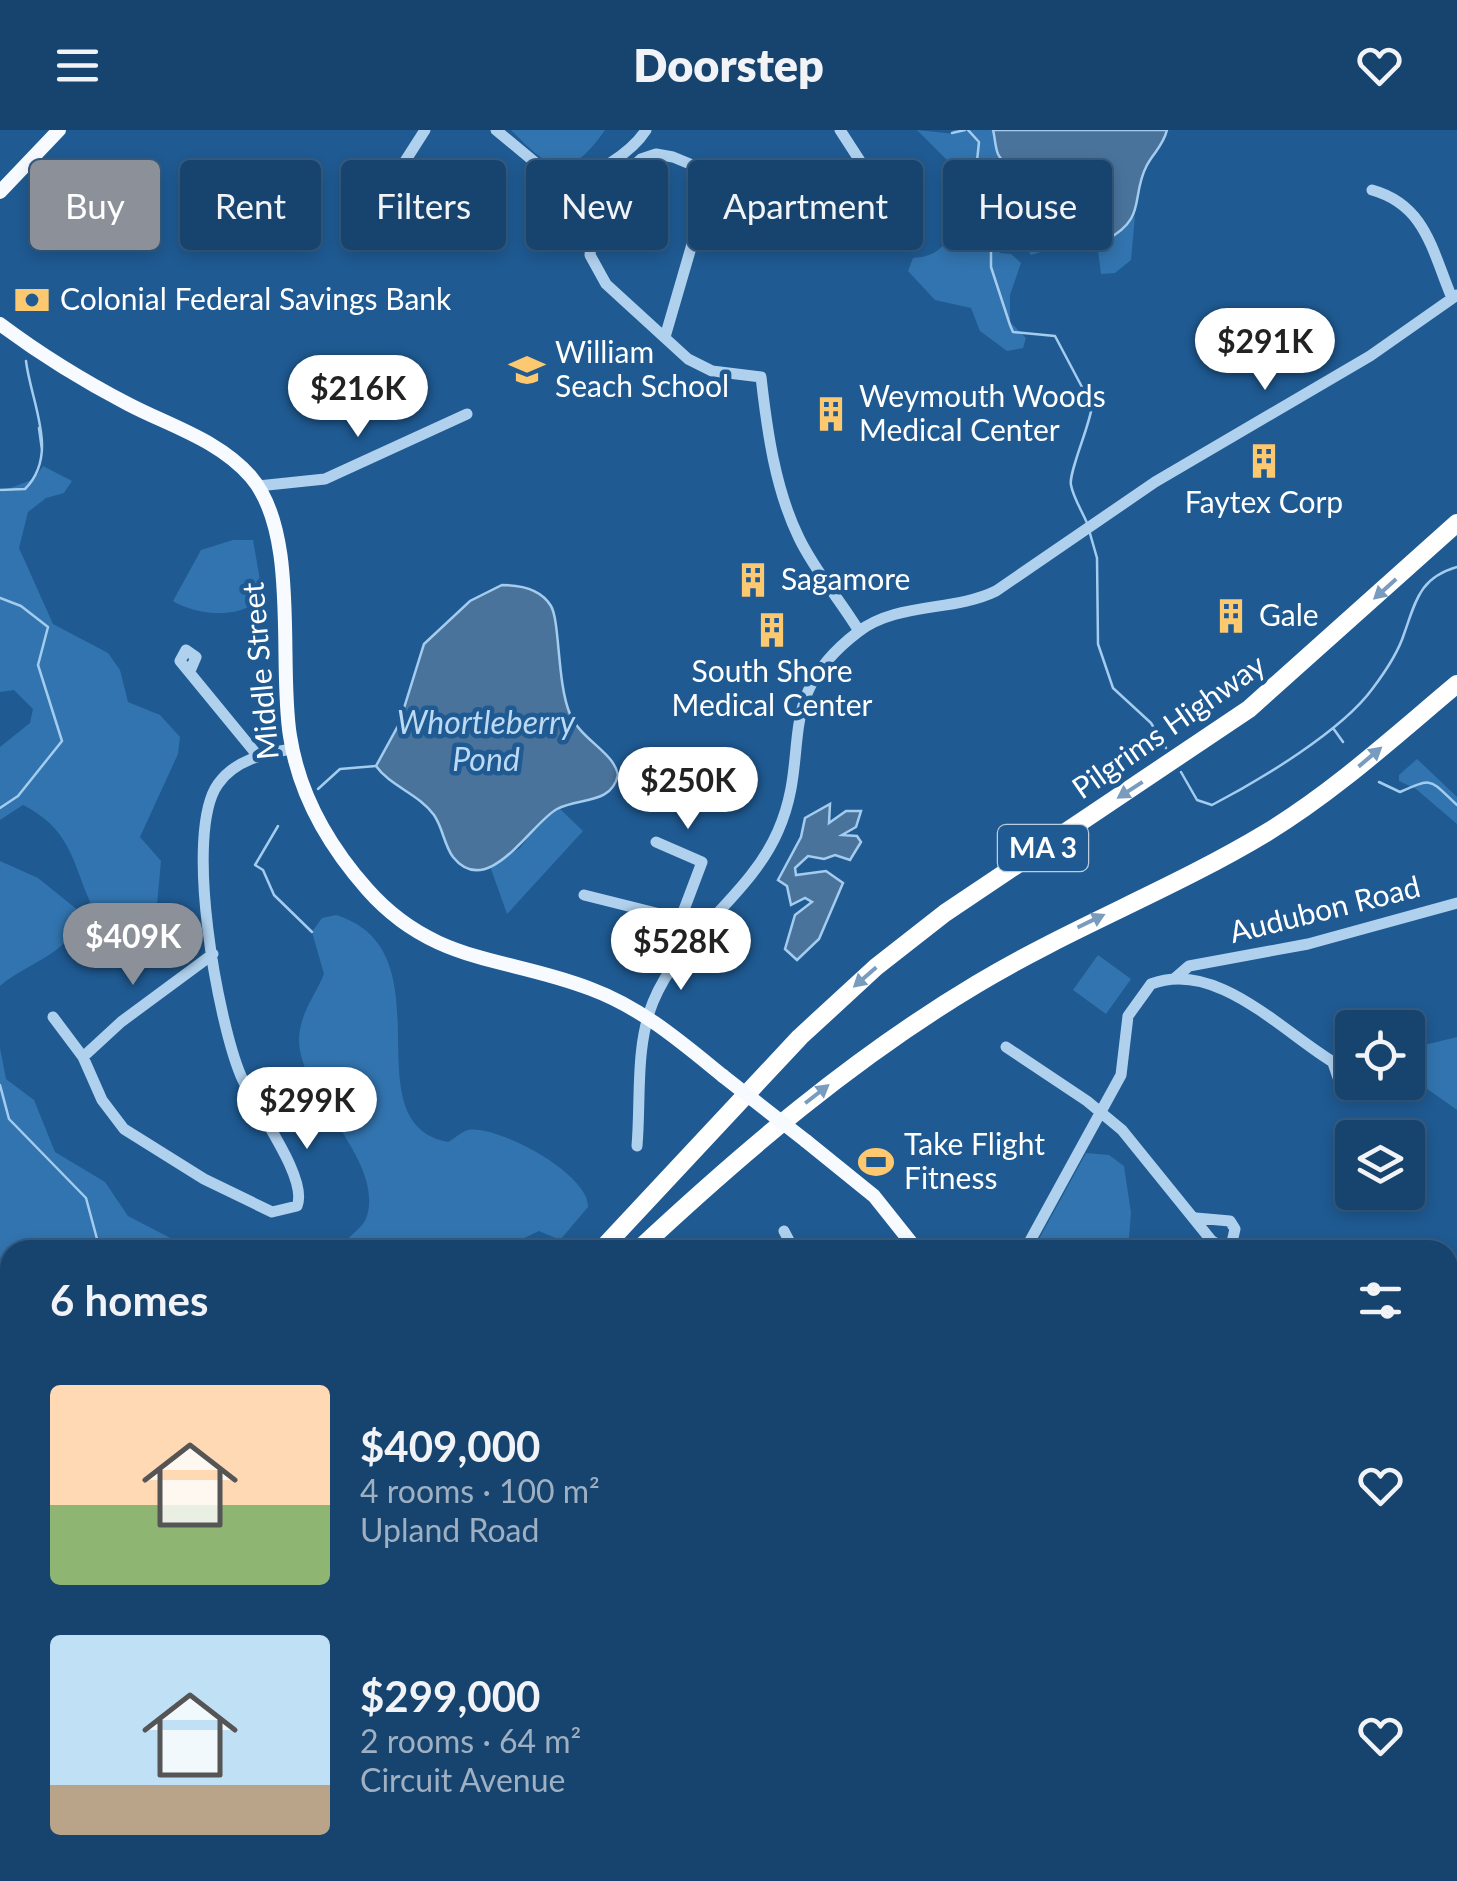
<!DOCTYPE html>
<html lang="en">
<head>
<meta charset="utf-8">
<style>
	:root { --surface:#17446e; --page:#244e76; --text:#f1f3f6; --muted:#9eb0c2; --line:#365c81; --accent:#8c9099 }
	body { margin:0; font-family:Lato,sans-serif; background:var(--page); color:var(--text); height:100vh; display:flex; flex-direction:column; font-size:38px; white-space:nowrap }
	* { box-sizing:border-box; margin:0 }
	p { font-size:32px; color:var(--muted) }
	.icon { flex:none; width:55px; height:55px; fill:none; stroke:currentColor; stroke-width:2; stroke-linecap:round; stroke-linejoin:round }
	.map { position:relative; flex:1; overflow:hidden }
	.drawer { position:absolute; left:0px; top:1110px; width:1458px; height:642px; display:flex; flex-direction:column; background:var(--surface); border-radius:30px 30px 0 0; box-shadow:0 5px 15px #0003,0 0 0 2px var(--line) }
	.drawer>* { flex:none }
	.banner { position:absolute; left:30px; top:30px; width:1398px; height:90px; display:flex; gap:20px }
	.fabs { position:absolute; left:1335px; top:880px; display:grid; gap:20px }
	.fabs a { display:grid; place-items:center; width:90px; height:90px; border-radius:10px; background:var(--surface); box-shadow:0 5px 15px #0003,0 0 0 2px var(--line); font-size:50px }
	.price { position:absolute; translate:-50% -85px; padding:0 22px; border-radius:35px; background:#fff; color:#222; font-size:32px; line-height:65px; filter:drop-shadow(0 2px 5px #0008) }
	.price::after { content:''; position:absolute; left:50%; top:60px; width:30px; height:22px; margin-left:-15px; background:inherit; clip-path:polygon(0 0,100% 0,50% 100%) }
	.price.selected { background:var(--accent); color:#fff }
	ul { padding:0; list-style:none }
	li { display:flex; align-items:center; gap:30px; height:250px; padding:0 50px }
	li span { display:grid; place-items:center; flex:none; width:280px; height:200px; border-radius:10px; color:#555 }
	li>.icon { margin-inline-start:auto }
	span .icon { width:120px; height:120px; fill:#fffc; stroke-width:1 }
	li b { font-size:42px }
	h2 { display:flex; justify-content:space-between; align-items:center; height:120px; padding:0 50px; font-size:42px }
	.tag { padding:0 35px; border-radius:10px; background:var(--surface); box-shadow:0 5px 15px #0003,0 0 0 2px var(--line); font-size:35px; line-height:90px }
	.tag.selected { background:var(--accent); color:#fff }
	header { display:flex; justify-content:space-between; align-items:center; height:130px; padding:0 50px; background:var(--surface); font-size:45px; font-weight:800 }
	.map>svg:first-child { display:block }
	.green { fill:#3274af }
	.water { fill:#4a739b; stroke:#a4ccef; stroke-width:2.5 }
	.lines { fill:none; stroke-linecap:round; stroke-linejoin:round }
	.stream { stroke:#a4ccef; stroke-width:2.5 }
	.minor { stroke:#b0d1ee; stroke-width:11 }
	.major { stroke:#f7fbff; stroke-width:14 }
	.highway { stroke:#fff; stroke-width:18 }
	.major-bridge { stroke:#f7fbff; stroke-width:14 }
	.oneway { fill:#799cbe }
	.labels { text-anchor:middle; stroke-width:9; stroke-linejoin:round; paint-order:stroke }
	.shield { fill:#1f5a92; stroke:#bccede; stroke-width:2.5 }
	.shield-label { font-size:28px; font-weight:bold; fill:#fff }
	.poi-label { font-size:30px; fill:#fff; stroke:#1f5a92; text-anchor:start }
	.street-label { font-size:30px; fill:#fff; stroke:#1f5a92 }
	.water-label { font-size:32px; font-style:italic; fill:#bcdaf4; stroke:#1f5a92 }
</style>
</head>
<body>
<header><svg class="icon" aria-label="menu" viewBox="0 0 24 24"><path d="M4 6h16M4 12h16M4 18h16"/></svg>Doorstep<svg class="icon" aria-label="heart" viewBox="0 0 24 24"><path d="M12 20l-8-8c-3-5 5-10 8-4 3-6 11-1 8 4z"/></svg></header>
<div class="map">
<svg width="1457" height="1751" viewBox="0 0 1457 1751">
	<rect width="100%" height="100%" fill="#1f5a92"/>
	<path class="green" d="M511 0H605C568 53 551 41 511 0Z
		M917 0 955 4 953 0H993L998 24 1007 35 1045 57 1063 92 1128 95 1135 86 1131 130 1115 143 1101 144 1098 120C1076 103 1053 120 1031 125 1013 101 1035 50 993 43L977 67 986 104 1000 123 1011 124 1021 133 1010 165V192L1026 208 1023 218 1007 221 980 201 971 178 935 170 908 141 913 128C963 126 960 69 949 32Z
		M43 336 72 351 64 363 46 368 28 382 19 418 53 494 108 523 120 540 128 572 160 585 180 607 178 624 140 707 161 731 157 775 141 787 134 800 123 802 101 792C72 746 80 704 23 675L0 690V617L30 593 33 579 14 560 0 562V362L34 349Z
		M233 410H253L260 450 250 460 248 477C227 488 192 483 173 471L201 420Z
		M1417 629 1457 667V694L1416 659 1399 651V645Z
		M559 678 583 701 507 784 490 736 520 718 540 691Z
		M0 731 38 748 79 781C83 818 25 834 0 856Z
		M336 785C452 821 348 993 448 1012 454 1009 462 1001 468 1000 495 994 589 1043 588 1077L560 1110 539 1101 499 1120H457L401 1108 347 1110C354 1102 364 1096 367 1086 384 1028 299 967 299 909 300 883 315 866 324 844L312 802 322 788Z
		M1098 825 1131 849 1106 884 1073 860Z
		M1457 907V980L1416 951 1408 950V919Z
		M0 918 6 949 34 970 55 1022 105 1052 128 1086 178 1112 176 1120H10V1136L0 1129Z
		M1086 1023 1109 1025 1124 1036 1131 1083 1128 1120H1033Z
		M1457 1357V1523L1448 1518V1373Z"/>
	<path class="water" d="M993 0H1167C1163 16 1154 22 1147 35 1130 67 1148 88 1106 110 1059 106 1069 85 1043 56 1031 42 1006 41 998 24 995 17 995 7 993 0Z
		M502 455C521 455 541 459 551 476 560 491 557 554 570 584 581 610 614 622 618 645 611 675 580 667 557 679 532 692 488 771 453 727 444 715 443 698 434 685 419 664 390 656 376 636L399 594 424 514 470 471Z
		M830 674 829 693 846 681H861L856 697 842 705 857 706 861 712 850 730 835 725 824 729 808 726 795 738 796 745 826 741 843 753 819 809 797 830 785 819 795 785 812 772 805 768 791 775 787 756 778 750 801 707 805 688Z"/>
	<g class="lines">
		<path class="stream" d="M968 0 979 12 971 88 974 100 991 114V137L1010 195 1013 202 1055 206 1092 276C1090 295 1068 344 1071 355 1073 367 1082 381 1087 393
			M952 3 965 0
			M39 298 42 320
			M0 360 25 359C60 324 31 273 26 231
			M1089 400 1097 428 1098 514 1113 558 1151 593 1166 618
			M0 468 21 476 48 497 38 535 62 611 18 666 0 678
			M1333 598 1343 612
			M1181 642 1197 670 1212 675C1260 650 1342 601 1373 558 1385 542 1398 523 1404 504 1416 471 1419 448 1457 437
			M1379 652 1400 662C1434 647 1429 649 1457 675
			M318 659 340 639 376 636
			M278 696 255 735 263 740 274 765 312 802
			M0 955 9 989 86 1068 100 1120
			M313 1120 347 1110
			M0 1655 4 1654
			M108 1742 115 1751
			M375 1751 377 1742"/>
		<path class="minor" d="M496 0 549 44 569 51C595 46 632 22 646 0
			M840 0 897 88
			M1372 60C1426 75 1432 121 1452 168
			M381 92 393 50 425 0
			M665 207 711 49 707 41 673 27 656 24 641 29 596 71 590 125 606 154 688 229 712 241 761 247C767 300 775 359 799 408 815 441 840 470 859 501
			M258 356 325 349 467 284
			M190 541 196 527 186 520 180 531 258 626
			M656 712 702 732 668 822 674 834
			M584 765 680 789
			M1174 849 1189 836 1308 814 1457 773
			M53 887 83 927 102 970 124 999 204 1049 272 1082 297 1076C309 1048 254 977 241 946 218 892 183 703 218 654 235 630 265 623 292 619
			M1006 917 1087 971 1122 1000 1211 1110 1221 1117 1232 1112 1235 1099 1230 1091 1196 1088
			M83 927 121 892 213 824
			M1333 933 1343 962H1357L1362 952
			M637 1016C641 968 635 917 653 872 680 805 750 766 778 701 813 622 771 568 858 502 897 472 953 482 996 461L1155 352 1370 226 1457 165
			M784 1101 794 1120
			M1025 1120 1121 945 1128 886 1151 854C1222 827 1292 914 1352 943
			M1448 1329 1457 1327
			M0 1343 10 1351
			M1448 1356 1457 1343
			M0 1416 10 1414
			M0 1585H10
			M241 1742 245 1751
			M963 1742 1022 1751
			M463 1751 481 1742
			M1308 1751 1312 1742
			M1445 1751 1457 1715"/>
		<path class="major" d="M0 62 59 0
			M0 194C40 224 84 251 128 274 170 296 219 310 251 347 300 404 278 534 290 606 299 664 329 716 367 759 434 835 506 826 591 859 642 878 681 912 723 946
			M806 1011 874 1066 917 1120
			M0 1260 10 1264
			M1154 1742 1173 1751
			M1020 1751 1025 1742"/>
		<path class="highway" d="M601 1120 800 907 876 837 945 783 1249 579 1457 393
			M638 1120C743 1022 853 928 977 854 1070 798 1173 759 1266 703 1335 661 1395 606 1457 554
			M0 1244 10 1247
			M0 1269 10 1276
			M0 1704 10 1696
			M0 1728 10 1720"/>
		<path class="major-bridge" d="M723 946 806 1011"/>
	</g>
	<defs><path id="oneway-solid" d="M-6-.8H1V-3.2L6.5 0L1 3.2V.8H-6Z" transform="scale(2.5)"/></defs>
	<g class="oneway">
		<use href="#oneway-solid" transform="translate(1385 459) rotate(138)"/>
		<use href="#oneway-solid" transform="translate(1370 627) rotate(-40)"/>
		<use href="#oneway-solid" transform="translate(1130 660) rotate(147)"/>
		<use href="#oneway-solid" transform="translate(1091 791) rotate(-26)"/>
		<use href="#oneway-solid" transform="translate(865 847) rotate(139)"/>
		<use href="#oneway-solid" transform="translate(817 964) rotate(-38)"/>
	</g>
	<defs>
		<symbol id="bank-bare" viewBox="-9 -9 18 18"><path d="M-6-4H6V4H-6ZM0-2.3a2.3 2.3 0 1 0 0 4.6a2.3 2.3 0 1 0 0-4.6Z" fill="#fcc970" stroke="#1f5a92" stroke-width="2.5" paint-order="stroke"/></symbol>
		<symbol id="school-bare" viewBox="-9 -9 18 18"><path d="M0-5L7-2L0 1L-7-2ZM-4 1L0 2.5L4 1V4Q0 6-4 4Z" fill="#fcc970" stroke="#1f5a92" stroke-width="2.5" paint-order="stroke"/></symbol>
		<symbol id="building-bare" viewBox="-9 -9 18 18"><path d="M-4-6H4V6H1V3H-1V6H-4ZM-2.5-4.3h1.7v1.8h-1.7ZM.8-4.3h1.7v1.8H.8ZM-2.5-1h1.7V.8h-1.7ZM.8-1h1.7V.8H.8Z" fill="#fcc970" stroke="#1f5a92" stroke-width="2.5" paint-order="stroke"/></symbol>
		<symbol id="stadium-bare" viewBox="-9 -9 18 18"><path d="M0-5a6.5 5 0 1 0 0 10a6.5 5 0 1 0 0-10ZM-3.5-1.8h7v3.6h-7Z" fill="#fcc970" stroke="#1f5a92" stroke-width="2.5" paint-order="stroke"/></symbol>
	</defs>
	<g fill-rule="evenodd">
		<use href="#bank-bare" x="7" y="145" width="50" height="50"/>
		<use href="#school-bare" x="502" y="215" width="50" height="50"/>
		<use href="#building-bare" x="806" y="259" width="50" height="50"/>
		<use href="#building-bare" x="1239" y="306" width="50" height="50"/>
		<use href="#building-bare" x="728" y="425" width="50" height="50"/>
		<use href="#building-bare" x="1206" y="461" width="50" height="50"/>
		<use href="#building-bare" x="747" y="475" width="50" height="50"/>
		<use href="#stadium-bare" x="851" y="1007" width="50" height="50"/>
	</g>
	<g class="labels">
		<rect class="shield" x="998" y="695" width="90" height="46" rx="8"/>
		<g class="shield-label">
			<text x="1043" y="728">MA 3</text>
		</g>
		<g class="poi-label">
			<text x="60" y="180">Colonial Federal Savings Bank</text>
			<text x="555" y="233">William<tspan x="555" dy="34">Seach School</tspan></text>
			<text x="859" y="277">Weymouth Woods<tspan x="859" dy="34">Medical Center</tspan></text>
			<text x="1264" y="383" text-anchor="middle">Faytex Corp</text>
			<text x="781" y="460">Sagamore</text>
			<text x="1259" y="496">Gale</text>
			<text x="772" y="552" text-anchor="middle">South Shore<tspan x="772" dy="34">Medical Center</tspan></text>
			<text x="904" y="1025">Take Flight<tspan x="904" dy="34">Fitness</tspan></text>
		</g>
		<g class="street-label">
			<text transform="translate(261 541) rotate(-95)" y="10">Middle Street</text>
			<text transform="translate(1169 597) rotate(-35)" y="10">Pilgrims Highway</text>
			<text transform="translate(1325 780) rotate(-14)" y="10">Audubon Road</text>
		</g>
		<g class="water-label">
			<text x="486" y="604">Whortleberry<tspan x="486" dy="37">Pond</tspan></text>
		</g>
	</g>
</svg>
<div class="fabs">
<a><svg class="icon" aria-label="locate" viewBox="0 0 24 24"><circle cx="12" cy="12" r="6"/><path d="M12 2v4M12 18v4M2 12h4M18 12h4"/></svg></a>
<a><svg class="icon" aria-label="layers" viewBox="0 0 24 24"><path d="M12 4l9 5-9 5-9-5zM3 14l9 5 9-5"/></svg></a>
</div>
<b class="price" style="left:1265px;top:263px">$291K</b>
<b class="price" style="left:358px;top:310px">$216K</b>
<b class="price" style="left:688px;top:702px">$250K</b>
<b class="price selected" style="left:133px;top:858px">$409K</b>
<b class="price" style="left:681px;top:863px">$528K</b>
<b class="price" style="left:307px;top:1022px">$299K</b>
<div class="banner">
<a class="tag selected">Buy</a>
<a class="tag">Rent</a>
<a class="tag">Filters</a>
<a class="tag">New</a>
<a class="tag">Apartment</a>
<a class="tag">House</a>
</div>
<section class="drawer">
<h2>6 homes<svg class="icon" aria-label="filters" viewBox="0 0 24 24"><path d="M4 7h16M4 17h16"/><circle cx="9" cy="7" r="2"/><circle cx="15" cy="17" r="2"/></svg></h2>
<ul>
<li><span style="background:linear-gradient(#ffd9b3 60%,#8fb573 0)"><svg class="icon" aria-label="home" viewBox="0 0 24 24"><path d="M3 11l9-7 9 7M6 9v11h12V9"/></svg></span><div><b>$409,000</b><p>4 rooms · 100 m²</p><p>Upland Road</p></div><svg class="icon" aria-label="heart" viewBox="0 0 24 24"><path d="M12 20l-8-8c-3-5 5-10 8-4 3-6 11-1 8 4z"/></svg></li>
<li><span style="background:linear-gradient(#bfe0f5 75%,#b9a48a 0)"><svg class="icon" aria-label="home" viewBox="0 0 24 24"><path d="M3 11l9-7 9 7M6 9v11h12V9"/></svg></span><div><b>$299,000</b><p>2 rooms · 64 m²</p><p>Circuit Avenue</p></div><svg class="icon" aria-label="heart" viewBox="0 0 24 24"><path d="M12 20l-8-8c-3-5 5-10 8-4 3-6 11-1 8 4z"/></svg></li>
</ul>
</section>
</div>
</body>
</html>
